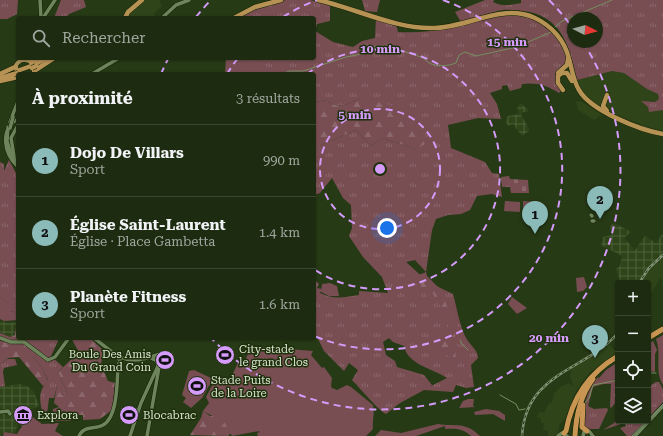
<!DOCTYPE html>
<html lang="fr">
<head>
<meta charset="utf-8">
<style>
  body { margin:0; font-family:"Roboto Serif",serif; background:#2a381e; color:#f1f3f6 }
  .controls { position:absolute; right:12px; bottom:12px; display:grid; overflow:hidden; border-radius:4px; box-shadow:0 1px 3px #0004 }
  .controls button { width:36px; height:36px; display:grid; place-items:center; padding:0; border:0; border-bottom:1px solid #3b4830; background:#1d2c10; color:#f1f3f6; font:20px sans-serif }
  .compass { position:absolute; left:567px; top:12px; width:36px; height:36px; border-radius:50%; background:#1d2c10; box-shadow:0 1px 3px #0004; rotate:96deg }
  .you { position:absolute; left:387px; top:228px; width:14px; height:14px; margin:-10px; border:3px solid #fff; border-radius:50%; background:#1a73e8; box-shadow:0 0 0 6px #1a73e833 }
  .badge { display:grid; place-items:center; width:26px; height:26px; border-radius:50%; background:#8bbbb9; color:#111; font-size:13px; font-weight:700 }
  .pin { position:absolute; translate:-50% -33px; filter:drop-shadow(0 1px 2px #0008) }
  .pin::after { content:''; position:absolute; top:21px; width:14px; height:12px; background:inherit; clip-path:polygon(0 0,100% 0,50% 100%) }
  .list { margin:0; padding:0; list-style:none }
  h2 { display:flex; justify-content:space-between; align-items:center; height:52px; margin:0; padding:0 16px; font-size:17px }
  h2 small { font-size:13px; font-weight:400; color:#a0a79f }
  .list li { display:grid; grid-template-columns:26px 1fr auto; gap:12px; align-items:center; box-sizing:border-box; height:72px; padding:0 16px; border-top:1px solid #3b4830 }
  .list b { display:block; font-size:15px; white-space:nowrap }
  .list p { margin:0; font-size:13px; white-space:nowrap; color:#a0a79f }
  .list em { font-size:13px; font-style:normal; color:#a0a79f }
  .icon { flex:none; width:22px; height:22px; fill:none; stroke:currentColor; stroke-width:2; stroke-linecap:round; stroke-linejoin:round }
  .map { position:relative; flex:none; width:663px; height:436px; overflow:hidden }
  .search { position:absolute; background:#1d2c10; box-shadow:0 1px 3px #0004; left:16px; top:16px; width:300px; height:44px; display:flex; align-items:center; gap:10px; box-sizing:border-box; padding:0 14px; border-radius:4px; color:#a0a79f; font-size:15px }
  .panel { position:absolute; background:#1d2c10; box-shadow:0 1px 3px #0004; left:16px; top:72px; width:300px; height:268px; border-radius:4px }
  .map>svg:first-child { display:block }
  .built { fill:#2f4519 }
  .industrial { fill:url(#industrial-grid) }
  .grass { fill:url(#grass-tufts); fill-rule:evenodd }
  .forest { fill:url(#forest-firs) }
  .cemetery { fill:url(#cemetery-stones) }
  .green { fill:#784e53 }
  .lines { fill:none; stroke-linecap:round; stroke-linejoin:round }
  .stream { stroke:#768e60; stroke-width:1 }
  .secondary-casing { stroke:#102100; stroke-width:4.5 }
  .primary-casing { stroke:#102100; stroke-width:5 }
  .trunk-casing { stroke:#102100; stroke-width:5.5 }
  .motorway-casing { stroke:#102100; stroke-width:6 }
  .secondary { stroke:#6e845c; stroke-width:3.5 }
  .primary { stroke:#a58e57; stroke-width:4 }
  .trunk { stroke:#b79255; stroke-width:4.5 }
  .motorway { stroke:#c99553; stroke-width:5 }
  .tram { stroke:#829276; stroke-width:1 }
  .rail-casing { stroke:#829276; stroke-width:2.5 }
  .rail { stroke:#1e300b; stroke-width:1; stroke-dasharray:3; stroke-linecap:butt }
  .secondary-bridge-casing { stroke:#102100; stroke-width:4.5; stroke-linecap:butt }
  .trunk-bridge-casing { stroke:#102100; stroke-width:5.5; stroke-linecap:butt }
  .secondary-bridge { stroke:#6e845c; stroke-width:3.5 }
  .trunk-bridge { stroke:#b79255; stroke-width:4.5 }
  .ring { fill:none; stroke:#d59bfa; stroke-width:2; stroke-dasharray:7 5 }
  .labels { text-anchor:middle; stroke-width:3; stroke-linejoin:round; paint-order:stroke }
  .poi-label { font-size:11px; fill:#d9e5d0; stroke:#1e300b; text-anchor:start }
  .centre { fill:#d59bfa; stroke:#1e300b; stroke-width:2 }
  .ring-label { font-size:12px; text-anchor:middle; font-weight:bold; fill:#d59bfa; stroke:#1e300b; stroke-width:3; stroke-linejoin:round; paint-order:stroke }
</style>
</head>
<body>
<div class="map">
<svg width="663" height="436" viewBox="0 0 663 436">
  <defs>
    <pattern id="industrial-grid" width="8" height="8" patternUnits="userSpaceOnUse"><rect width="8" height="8" fill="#2f4519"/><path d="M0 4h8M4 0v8" fill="none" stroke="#4d6039"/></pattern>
    <pattern id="grass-tufts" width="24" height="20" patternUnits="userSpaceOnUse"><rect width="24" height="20" fill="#784e53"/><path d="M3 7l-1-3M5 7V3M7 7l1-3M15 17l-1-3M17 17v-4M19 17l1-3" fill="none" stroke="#8b676b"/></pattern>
    <pattern id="forest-firs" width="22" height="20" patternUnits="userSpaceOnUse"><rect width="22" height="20" fill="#784e53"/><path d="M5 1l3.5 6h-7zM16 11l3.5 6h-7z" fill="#8b676b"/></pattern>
    <pattern id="cemetery-stones" width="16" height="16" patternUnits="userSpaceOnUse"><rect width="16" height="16" fill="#784e53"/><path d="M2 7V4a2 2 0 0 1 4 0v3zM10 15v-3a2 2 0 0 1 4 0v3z" fill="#8b676b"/></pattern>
  </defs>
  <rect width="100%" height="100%" fill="#273a16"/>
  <g class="built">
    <path d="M143 0H159L162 6 153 14 157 18H127V16Z"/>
    <path d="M612 71 624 73 647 89 658 94 659 99 655 102 641 101 648 107 649 112 663 110V131L645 126 603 109 585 96 577 82V80Z"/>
    <path d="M576 101 582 102 602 115 594 120 578 110Z"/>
    <path d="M663 254V291L661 277 651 293H648V283H638L649 266Z"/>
    <path d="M618 331V335L609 344 617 353 591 371 582 382 576 391 565 418 559 425 558 436H548V430H543L544 423H541V418L537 417 540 412 543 413 545 411 549 403H552L554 394 559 388 568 383 574 387 570 377 572 367 550 381 532 402 529 410 525 409 530 401 550 378 606 344Z"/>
  </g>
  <g class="industrial">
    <path d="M521 103 528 110V112H523L521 115 530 130 522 136 513 124 509 126 505 122 508 116 519 114 517 108Z"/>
    <path d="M614 223 631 232 624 238 635 250 645 236 656 243 663 233V254L649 266 639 281 621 283 616 269 620 266 622 256 601 245 603 237 612 235 610 226Z"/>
    <path d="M0 321 11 323 17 321 15 335 10 337 0 332Z"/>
    <path d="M19 384 27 386 34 392 39 406 17 415 19 421 15 433 4 432 0 436V387Z"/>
  </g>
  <g class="grass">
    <path d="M0 0H18L17 14 7 19H0Z"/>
    <path d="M61 0H84L86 7 69 14 65 18H54Z"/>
    <path d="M286 0H310L330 5V21L317 24 315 31 333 42 353 47 362 41 375 38 376 18 396 24 398 32C415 33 431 32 447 28 486 20 523 0 555 36 562 45 567 51 567 63L555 77 558 87 562 90 559 93C547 85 536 82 522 84L521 88 510 91 507 85 502 86V89L490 93 497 104 501 119 478 118 448 125 451 148 485 162 492 173 499 174 502 197 492 194 477 196 470 210 461 214 448 215 436 219 432 230 426 272 415 260 406 262 428 282 453 294C457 308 459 323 465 336 468 344 478 349 478 358L471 365 474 387 466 388 456 385 453 392 424 390 400 403 386 414C378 410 360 388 352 380L358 370 349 363 344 371 324 351 314 331V279L319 284 317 288 322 289 320 293C333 300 346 297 359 295V291L388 293 382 277 363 257 349 236 352 228 351 205 343 198 332 178 320 193 314 195V148L356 130 371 146 382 138 416 149 361 98C347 104 339 111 327 100L314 102V74H225L226 58H314V18H239L263 6ZM389 338 393 342 404 346C408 365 432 368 447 378L429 387 432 385 424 375 397 367 395 361 386 355 383 342Z"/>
    <path d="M362 0H380L377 12 365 11Z"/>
    <path d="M485 0H494L493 2C503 7 510 5 521 3V0H663V110L649 112 648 107 641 101 655 102 659 99 658 94 647 89 624 73 612 71 577 80C570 50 564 20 530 12 521 11 511 9 502 10 488 13 475 18 461 22L455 12ZM573 18H597V42H573Z"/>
    <path d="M9 160 18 177V313L11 311V305L0 297V162L4 164V171Z"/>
    <path d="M29 338H57L58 341 51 356 63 367 58 372 67 392 66 395 60 394 57 386 54 398H49L47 414 51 418 42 419 39 415 42 411C39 398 39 390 48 380L42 368 33 356Z"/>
    <path d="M7 359H15L17 365 4 368 3 372 5 386 0 387V364Z"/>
    <path d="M598 377 600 380 611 381 618 378V408L615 406 616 402 611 408 610 407 611 384H603L593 387 588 406 594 409 607 408 608 410 599 429H584C584 406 584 395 598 377Z"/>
    <path d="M656 382H659L663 389V402L648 418V387Z"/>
    <path d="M618 417V421H645L631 436H627L620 428 626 426 624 423 603 430 614 423Z"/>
  </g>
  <g class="forest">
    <path d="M361 98 390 105 408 114 425 134V144L416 149 382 138 371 146 356 130 314 148V102L327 100C339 111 347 104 361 98Z"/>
    <path d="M426 272 427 276 446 295C443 303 449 308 452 315 457 329 454 344 456 359 448 358 443 351 435 350 431 349 429 350 426 349L440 334H443L447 331C449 317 437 301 430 289L426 288 429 298 428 299 418 280 414 281 418 291 415 294 411 278Z"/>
    <path d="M16 327 18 329V338H29L36 352 33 356 42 368 48 381 43 386 19 357 8 358 0 364V333L10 337 15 335Z"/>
    <path d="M71 338H90L103 350 101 365 108 381 115 383 112 410 100 419 83 420V415H70L66 417V412L63 411 59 417 71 418V421H52L53 409 59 407 54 403 57 385 60 389V394L66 395 67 392 58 372 79 352Z"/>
    <path d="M239 361 242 365 259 431 230 434 228 436 190 435 201 418 203 411 210 416H214Z"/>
  </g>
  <path class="cemetery" d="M509 176 510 179 528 180 529 193H511L510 187H502L501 177Z"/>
  <g class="green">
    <path d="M255 58H259L261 65 233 72 228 67Z"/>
    <path d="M505 201 520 202V212L504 211Z"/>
    <path d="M523 201 541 202 540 213 523 212Z"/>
    <path d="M584 277 587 287 583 291 577 292 576 278Z"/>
    <path d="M330 283 337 286 339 296H329L321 292 322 284Z"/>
    <path d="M0 297 12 305 11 311 18 313V320L4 321 0 319Z"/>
    <path d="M512 297 527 308 517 314 508 304Z"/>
    <path d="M663 335V385C654 370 662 355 656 339Z"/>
    <path d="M653 341 657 350 655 354V372L648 371V344Z"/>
    <path d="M262 347 313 351 311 355 322 368 324 367 332 378 331 386 332 388 337 390 347 385 351 387 373 405C375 414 372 420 373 429L366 436H258L257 433 260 432 258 431 232 436 225 423 203 411 209 403 206 397 215 380 219 378 228 384 239 361 243 365 248 354Z"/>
    <path d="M618 362V378L605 383 600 381 599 378 606 370Z"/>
    <path d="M194 370 213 379 202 398 191 408 183 402 186 398 182 395 189 371Z"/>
    <path d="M468 399H474L473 406 475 407 459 408 463 401Z"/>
    <path d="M486 409 499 411 505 415V421L493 414 475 415 474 412Z"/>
    <path d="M30 415 42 424 59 423 55 431 63 436H3L4 432 17 434 22 426 19 419Z"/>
    <path d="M438 424C455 427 465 421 480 436H471C464 429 455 428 445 429V426L416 436H375L381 430 401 433Z"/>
  </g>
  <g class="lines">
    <g class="stream">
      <path d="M555 27 562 21 612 0"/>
      <path d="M283 74 289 71H303L346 57 367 53 375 46C392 45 406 53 421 57 424 58 426 61 429 63 437 67 448 66 456 63L459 55 465 52 476 56 517 47 551 32"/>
      <path d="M460 340 462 344 468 350"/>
      <path d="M648 373H656"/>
      <path d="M500 395 516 404 519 410 525 409"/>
      <path d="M584 404 589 398 593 385 618 380"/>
    </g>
    <g class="secondary-casing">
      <g id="secondary">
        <path d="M40 0 41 18"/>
        <path d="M43 18 55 0"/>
        <path d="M162 18 176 5 189 0"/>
        <path d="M92 74 119 58"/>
        <path d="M18 111V115"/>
        <path d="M18 119C0 129 3 153 18 167"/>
        <path d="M10 122 18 101"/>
        <path d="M8 127 7 141 12 158"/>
        <path d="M12 155 18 164"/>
        <path d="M14 156 11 138 18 125"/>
        <path d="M591 215 592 216"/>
        <path d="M592 221H594"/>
        <path d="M0 338 11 342H24L48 360 55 357 69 338"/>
        <path d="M94 338C120 358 125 367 160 354L161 356 147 436"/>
        <path d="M0 412 8 411 10 414"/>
        <path d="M79 436C84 425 94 430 103 425 118 417 117 381 118 366L120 360 118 358"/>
        <path d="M130 436 141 403 158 366 157 361 151 358"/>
        <path d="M558 436 562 433 567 436"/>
        <path d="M583 436 584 432 589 431 593 436"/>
        <path d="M635 436 663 406"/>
      </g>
    </g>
    <g class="primary-casing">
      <path id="primary" d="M17 75 16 65C20 59 27 58 33 64L35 69 34 74"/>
    </g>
    <g class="trunk-casing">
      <g id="trunk">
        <path d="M318 0C355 8 397 30 435 28 469 27 502 3 535 18 552 26 565 41 569 59 572 69 573 80 579 90 591 111 640 130 663 134"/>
        <path d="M125 18 128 12 142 0"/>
        <path d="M234 18 255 7 281 0"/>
        <path d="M31 62 40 58"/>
        <path d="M35 64 47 58"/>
        <path d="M17 71 31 66"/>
        <path d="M34 71 54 58"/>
        <path d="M558 73 567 65 568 59"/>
        <path d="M0 74 15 67"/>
        <path d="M0 78 14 74"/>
        <path d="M0 81 18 77"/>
        <path d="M563 90 558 83V76L562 73H567L572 81"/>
        <path d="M607 111 603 106 607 95"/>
      </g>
    </g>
    <g class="motorway-casing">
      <g id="motorway">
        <path d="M648 338 663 329"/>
        <path d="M583 405 582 427 587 431"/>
        <path d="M564 433 566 431C572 398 589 373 618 356"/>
        <path d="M575 436C576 415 580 396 593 379"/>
      </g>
    </g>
    <use href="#secondary" class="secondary"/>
    <use href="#primary" class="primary"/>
    <use href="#trunk" class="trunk"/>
    <use href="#motorway" class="motorway"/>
    <g class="tram">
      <path d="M648 420 663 404"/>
      <path d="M632 436 646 421"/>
    </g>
    <g class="rail-casing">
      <g id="rail">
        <path d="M639 283 649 268 663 255"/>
        <path d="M522 436C526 372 584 372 618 333"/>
      </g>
    </g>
    <use href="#rail" class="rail"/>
    <g class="secondary-bridge-casing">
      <path id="secondary-bridge" d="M10 128 13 117"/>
    </g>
    <g class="trunk-bridge-casing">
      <g id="trunk-bridge">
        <path d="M32 68 36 66"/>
        <path d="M14 74 18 73"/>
      </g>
    </g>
    <use href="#secondary-bridge" class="secondary-bridge"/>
    <use href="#trunk-bridge" class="trunk-bridge"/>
  </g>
  <g class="ring">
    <circle cx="380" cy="169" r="60"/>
    <path d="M307 74A120 120 0 1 1 315 270"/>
    <path d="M227 74A180 180 0 0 1 238 58M283 17A180 180 0 0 1 317 0M443 0A180 180 0 1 1 314 336"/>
    <path d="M161 74A239 239 0 0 1 168 59M196 17A239 239 0 0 1 211 0M549 0A239 239 0 0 1 572 27M583 42A239 239 0 0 1 212 339"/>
  </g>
  <defs>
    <g id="stadium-disc" transform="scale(1)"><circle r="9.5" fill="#d59bfa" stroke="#1e300b"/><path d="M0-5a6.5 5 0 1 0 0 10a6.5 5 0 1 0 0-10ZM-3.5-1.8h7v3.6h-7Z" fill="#111"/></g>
    <g id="museum-disc" transform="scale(1)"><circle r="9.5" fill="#d59bfa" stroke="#1e300b"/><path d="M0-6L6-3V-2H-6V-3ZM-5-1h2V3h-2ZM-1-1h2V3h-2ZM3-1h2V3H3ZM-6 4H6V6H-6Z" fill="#111"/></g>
  </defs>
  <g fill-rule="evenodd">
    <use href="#stadium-disc" x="225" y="355"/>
    <use href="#stadium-disc" x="165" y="360"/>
    <use href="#stadium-disc" x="197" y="386"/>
    <use href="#museum-disc" x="23" y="415"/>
    <use href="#stadium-disc" x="129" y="415"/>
  </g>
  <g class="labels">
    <g class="poi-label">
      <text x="239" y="353">City-stade<tspan x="239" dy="13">le grand Clos</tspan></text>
      <text x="151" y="358" text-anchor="end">Boule Des Amis<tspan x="151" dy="13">Du Grand Coin</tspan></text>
      <text x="211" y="384">Stade Puits<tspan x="211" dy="13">de la Loire</tspan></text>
      <text x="37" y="419">Explora</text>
      <text x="143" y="419">Blocabrac</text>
    </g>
  </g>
  <circle cx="380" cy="169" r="6" class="centre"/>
  <g class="ring-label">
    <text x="507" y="46">15 min</text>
    <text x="380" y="53">10 min</text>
    <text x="355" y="119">5 min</text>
    <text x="549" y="342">20 min</text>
  </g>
</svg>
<div class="controls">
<button>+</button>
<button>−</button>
<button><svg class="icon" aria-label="locate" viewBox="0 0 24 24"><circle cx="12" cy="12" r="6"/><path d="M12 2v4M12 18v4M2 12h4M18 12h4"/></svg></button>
<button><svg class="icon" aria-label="layers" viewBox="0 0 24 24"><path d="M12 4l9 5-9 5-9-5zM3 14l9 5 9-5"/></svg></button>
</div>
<svg class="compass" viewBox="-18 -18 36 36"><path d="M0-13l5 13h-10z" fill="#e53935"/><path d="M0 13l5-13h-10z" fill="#a0a79f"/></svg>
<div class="you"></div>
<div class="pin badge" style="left:535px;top:234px">1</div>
<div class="pin badge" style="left:600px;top:219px">2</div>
<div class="pin badge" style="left:595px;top:358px">3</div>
<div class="search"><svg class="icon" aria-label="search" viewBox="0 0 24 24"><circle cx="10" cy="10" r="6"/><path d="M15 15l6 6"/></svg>Rechercher</div>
<section class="panel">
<h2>À proximité<small>3 résultats</small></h2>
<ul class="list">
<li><span class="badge">1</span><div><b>Dojo De Villars</b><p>Sport</p></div><em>990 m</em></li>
<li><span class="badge">2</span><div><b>Église Saint-Laurent</b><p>Église · Place Gambetta</p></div><em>1.4 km</em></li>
<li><span class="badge">3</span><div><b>Planète Fitness</b><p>Sport</p></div><em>1.6 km</em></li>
</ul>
</section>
</div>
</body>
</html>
